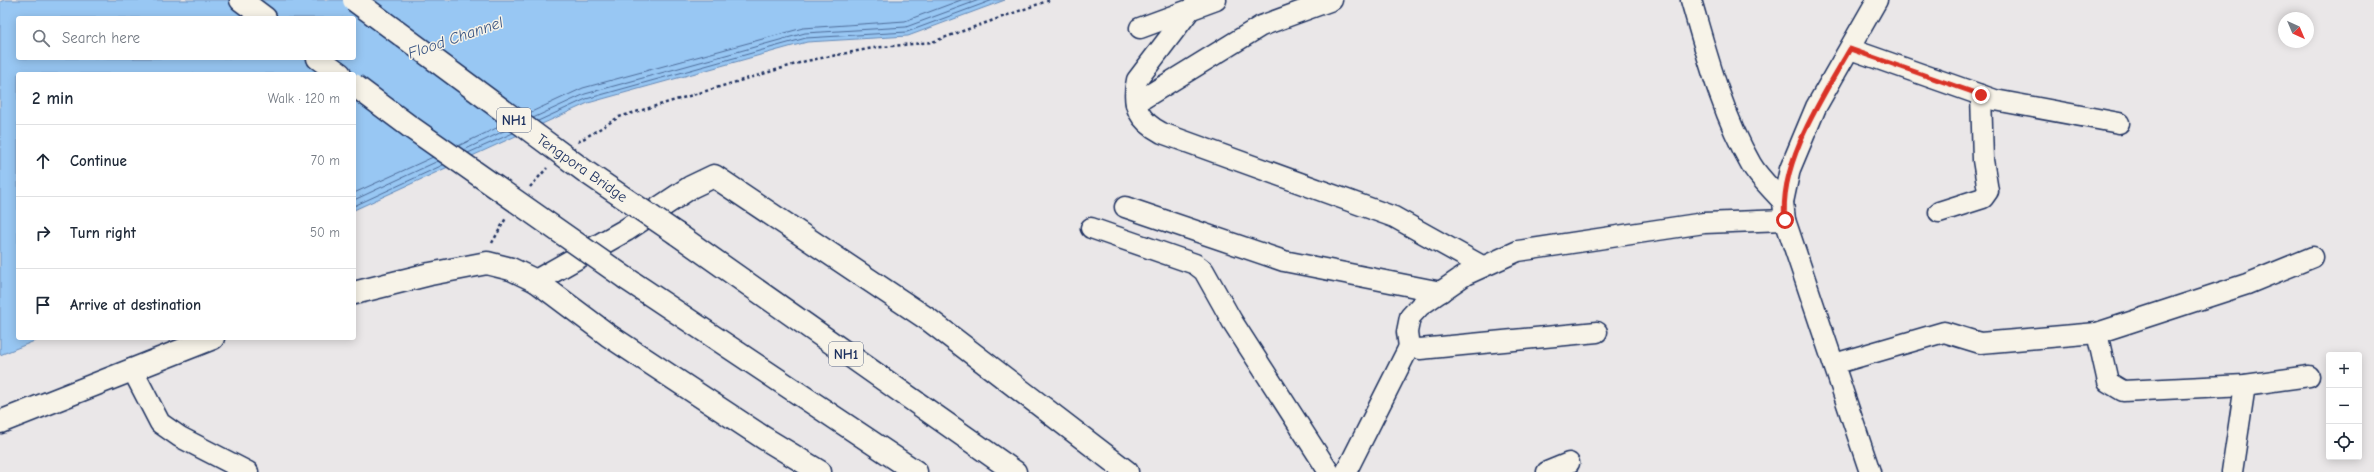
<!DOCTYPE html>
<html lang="en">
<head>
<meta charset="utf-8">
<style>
  body { margin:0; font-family:"Comic Neue",sans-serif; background:#f6f6f7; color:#1f2937 }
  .controls { position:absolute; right:12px; bottom:12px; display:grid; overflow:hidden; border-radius:4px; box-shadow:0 2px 10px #0003 }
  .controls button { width:36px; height:36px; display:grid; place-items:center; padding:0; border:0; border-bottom:1px solid #e0e1e3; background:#fff; color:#1f2937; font:20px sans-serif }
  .compass { position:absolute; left:2278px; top:12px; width:36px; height:36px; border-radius:50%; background:#fff; box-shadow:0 2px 10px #0003; rotate:136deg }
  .stop { position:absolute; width:12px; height:12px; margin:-9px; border:3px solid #d93025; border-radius:50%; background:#fff }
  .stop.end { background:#d93025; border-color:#fff; box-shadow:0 1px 4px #0008 }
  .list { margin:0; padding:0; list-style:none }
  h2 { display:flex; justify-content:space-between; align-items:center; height:52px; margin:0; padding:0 16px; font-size:17px }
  h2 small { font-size:13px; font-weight:400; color:#747a83 }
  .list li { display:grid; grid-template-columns:26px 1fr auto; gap:12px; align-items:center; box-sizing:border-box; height:72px; padding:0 16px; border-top:1px solid #e0e1e3 }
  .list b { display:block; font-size:15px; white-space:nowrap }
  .list em { font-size:13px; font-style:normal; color:#747a83 }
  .icon { flex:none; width:22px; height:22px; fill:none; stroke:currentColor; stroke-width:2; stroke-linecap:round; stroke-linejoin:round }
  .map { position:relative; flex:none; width:2374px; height:472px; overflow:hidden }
  .search { position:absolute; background:#fff; box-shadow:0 2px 10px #0003; left:16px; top:16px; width:340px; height:44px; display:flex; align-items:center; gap:10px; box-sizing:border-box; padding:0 14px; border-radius:4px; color:#747a83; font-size:15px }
  .panel { position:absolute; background:#fff; box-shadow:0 2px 10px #0003; left:16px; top:72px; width:340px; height:268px; border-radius:4px }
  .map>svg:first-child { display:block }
  .water { fill:#98c7f3; stroke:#668ab7; fill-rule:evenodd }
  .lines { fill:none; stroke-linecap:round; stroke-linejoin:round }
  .shore { stroke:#4d6c9a; stroke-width:1 }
  .minor-casing { stroke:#1b2f5e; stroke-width:23 }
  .secondary-casing { stroke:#1b2f5e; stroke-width:25 }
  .trunk-casing { stroke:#1b2f5e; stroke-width:25 }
  .path { stroke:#1b2f5e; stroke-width:2.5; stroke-dasharray:3 3; stroke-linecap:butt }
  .minor { stroke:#f7f3e8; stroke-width:20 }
  .secondary { stroke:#f7f3e8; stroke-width:22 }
  .trunk { stroke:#f7f3e8; stroke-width:22 }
  .trunk-bridge-casing { stroke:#1b2f5e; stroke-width:25; stroke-linecap:butt }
  .trunk-bridge { stroke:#f7f3e8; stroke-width:22 }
  .route { stroke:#d93025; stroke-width:5 }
  .labels { text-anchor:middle; stroke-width:3; stroke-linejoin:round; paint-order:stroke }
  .shield { fill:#f7f3e8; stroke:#5d6a87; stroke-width:1 }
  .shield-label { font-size:14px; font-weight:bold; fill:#1b2f5e }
  .street-label { font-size:15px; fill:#1b2f5e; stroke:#f7f3e8 }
  .water-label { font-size:16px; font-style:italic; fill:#3a5583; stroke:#f7f3e8 }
</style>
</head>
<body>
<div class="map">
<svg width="2374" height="472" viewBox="0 0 2374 472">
  <rect width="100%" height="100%" fill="#eae7e8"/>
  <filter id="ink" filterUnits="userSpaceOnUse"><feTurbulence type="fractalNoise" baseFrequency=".025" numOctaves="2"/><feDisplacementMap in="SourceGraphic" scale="8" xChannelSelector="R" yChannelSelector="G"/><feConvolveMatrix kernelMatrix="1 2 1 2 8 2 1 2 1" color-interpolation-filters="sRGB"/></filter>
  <g filter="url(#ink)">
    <path class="water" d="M4 0H1005L908 36 807 42 588 103 354 210V74H18V338H42L0 355V2ZM18 18H354V58H18Z"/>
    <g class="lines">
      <g class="shore">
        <path d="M527 114 583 88 803 28 905 21 961 0"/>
        <path d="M533 118 585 94 805 33 906 27 979 0"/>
        <path d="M538 121 586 99 806 38 907 32 993 0"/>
        <path d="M458 146 503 125"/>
        <path d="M464 150 508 129"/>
        <path d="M468 153 513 133"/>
        <path d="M354 193 433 157"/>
        <path d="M354 200 438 161"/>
        <path d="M354 206 443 165"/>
      </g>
      <g class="minor-casing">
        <g id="minor">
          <path d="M1691 0C1707 55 1722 114 1751 164 1759 178 1773 190 1783 202"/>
          <path d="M1190 10 1137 80C1131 106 1139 121 1162 133L1394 217 1482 266"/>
          <path d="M1140 28 1216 0"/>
          <path d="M1850 49 1995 100 2119 123"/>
          <path d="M1136 103 1261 26 1332 0"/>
          <path d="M1125 207 1284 261 1441 292"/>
          <path d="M1939 212 1983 198 1988 191 1983 160 1981 95"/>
          <path d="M1091 228 1195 264 1204 271 1232 321 1329 472"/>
          <path d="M1597 332 1420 349 1409 347 1407 332 1410 317 1420 306 1465 275 1518 251 1704 223 1785 220"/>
          <path d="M2097 333 2108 382 2123 391 2245 385 2309 376"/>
          <path d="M1834 364 1944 332 1980 343 2097 333 2247 284 2313 257"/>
          <path d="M132 369 160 423 180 437 248 472"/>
          <path d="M1346 472 1409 347"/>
          <path d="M1547 472 1569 463"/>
          <path d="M1870 472 1785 220 1783 202 1790 169 1816 107 1877 0"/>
          <path d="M2232 472 2245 385"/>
        </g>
      </g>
      <g class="secondary-casing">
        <g id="secondary">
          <path d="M536 281 626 230 691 187 714 176 929 320 1127 472"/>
          <path d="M354 293 430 274 487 263 511 269 536 281 608 335 764 438 820 472"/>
          <path d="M0 422 213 338"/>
        </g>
      </g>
      <g class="trunk-casing">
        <g id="trunk">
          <path d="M241 0 265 18"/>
          <path d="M318 58 340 74"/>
          <path d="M677 234 1015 472"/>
          <path d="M627 279 916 472"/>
        </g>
      </g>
      <g class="path">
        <path d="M578 142 619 117 806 61 873 48 932 42 1050 0"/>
        <path d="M530 187 547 168"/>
        <path d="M492 243 506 218"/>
      </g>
      <use href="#minor" class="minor"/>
      <use href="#secondary" class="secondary"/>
      <use href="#trunk" class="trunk"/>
      <g class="trunk-bridge-casing">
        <g id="trunk-bridge">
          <path d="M354 0 586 172 677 234"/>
          <path d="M354 85 409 126 627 279"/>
        </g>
      </g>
      <use href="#trunk-bridge" class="trunk-bridge"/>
    </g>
  </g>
  <g class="lines" filter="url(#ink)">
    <path class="route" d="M1785 220C1778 164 1823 96 1850 49L1981 95"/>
  </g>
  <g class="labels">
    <g class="shield">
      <rect x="497" y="108" width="34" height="24" rx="3"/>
      <rect x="829" y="342" width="34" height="24" rx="3"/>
    </g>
    <g class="shield-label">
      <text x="514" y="125">NH1</text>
      <text x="846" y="359">NH1</text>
    </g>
    <g class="street-label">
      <text transform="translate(582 168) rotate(35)" y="5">Tengpora Bridge</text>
    </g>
    <g class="water-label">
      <text transform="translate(455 37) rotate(-19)" y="6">Flood Channel</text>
    </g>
  </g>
</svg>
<div class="controls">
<button>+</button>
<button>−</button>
<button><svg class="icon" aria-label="locate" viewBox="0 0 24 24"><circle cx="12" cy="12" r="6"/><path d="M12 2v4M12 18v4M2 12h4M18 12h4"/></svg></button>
</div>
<svg class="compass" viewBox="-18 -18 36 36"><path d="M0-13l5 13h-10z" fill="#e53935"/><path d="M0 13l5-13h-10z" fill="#747a83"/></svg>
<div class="stop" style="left:1785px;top:220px"></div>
<div class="stop end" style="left:1981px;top:95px"></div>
<div class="search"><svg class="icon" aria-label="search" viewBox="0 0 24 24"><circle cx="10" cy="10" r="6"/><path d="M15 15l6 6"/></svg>Search here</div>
<section class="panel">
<h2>2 min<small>Walk · 120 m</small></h2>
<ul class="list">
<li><svg class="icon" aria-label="ahead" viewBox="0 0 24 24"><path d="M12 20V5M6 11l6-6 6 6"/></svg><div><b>Continue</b></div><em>70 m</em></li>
<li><svg class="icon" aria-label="right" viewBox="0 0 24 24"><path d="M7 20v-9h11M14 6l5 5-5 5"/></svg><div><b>Turn right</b></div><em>50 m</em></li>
<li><svg class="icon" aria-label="arrive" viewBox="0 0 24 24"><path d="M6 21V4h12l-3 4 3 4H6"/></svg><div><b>Arrive at destination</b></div></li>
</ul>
</section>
</div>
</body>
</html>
